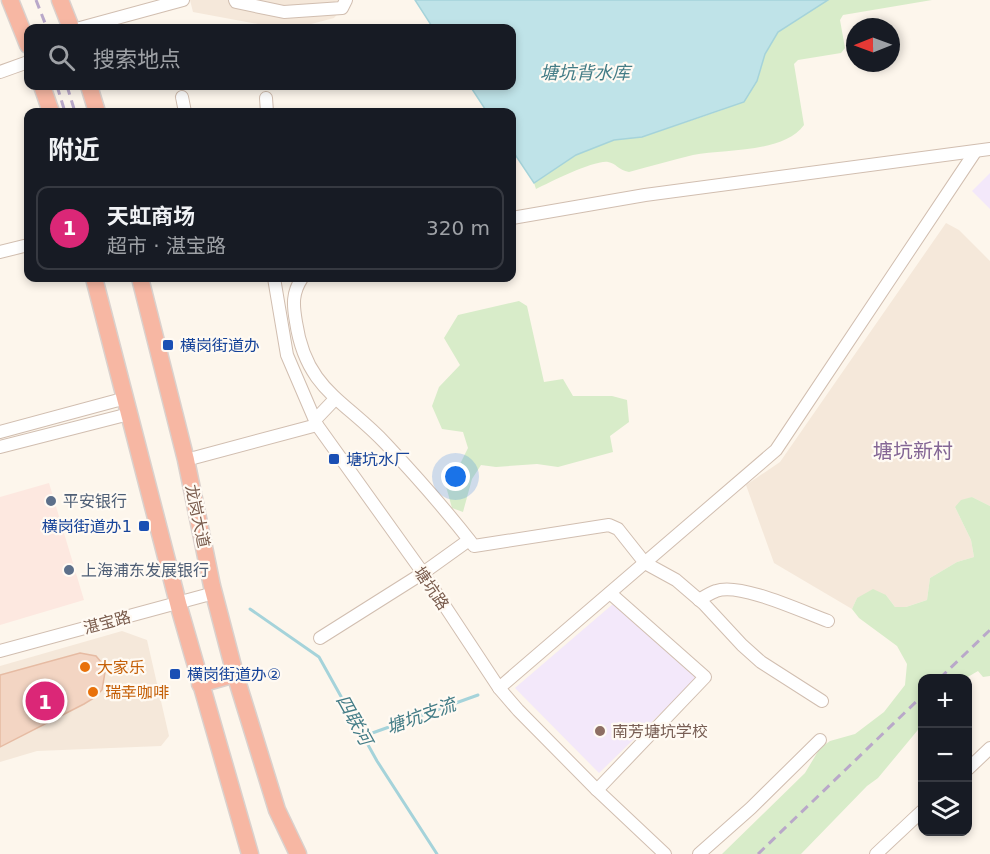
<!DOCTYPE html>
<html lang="zh">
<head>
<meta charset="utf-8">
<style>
  body { margin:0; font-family:"DejaVu Sans","Noto Sans SC",sans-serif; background:#20242c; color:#f1f3f6 }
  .controls { position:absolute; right:18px; bottom:18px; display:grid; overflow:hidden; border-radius:12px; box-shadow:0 3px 9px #0003 }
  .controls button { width:54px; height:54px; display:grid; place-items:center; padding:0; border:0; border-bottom:2px solid #363941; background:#171b24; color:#f1f3f6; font:30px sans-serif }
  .compass { position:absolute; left:846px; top:18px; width:54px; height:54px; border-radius:50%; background:#171b24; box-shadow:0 3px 9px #0003; rotate:269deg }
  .you { position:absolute; left:456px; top:477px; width:21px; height:21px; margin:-15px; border:4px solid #fff; border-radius:50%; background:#1a73e8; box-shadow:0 0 0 9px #1a73e833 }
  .badge { display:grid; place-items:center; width:39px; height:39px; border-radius:50%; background:#db2777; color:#fff; font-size:20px; font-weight:700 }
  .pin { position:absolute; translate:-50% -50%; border:3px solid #fff; box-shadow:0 2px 6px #0006 }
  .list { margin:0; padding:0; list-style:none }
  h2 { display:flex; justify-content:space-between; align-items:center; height:78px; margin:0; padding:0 24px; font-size:26px }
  h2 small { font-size:20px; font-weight:400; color:#9ea1a6 }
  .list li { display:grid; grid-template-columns:39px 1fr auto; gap:18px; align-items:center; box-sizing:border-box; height:84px; margin:0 12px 12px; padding:0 12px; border:2px solid #363941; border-radius:12px }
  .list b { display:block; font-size:22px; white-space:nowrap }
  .list p { margin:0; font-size:20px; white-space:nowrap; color:#9ea1a6 }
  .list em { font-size:20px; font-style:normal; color:#9ea1a6 }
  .icon { flex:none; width:33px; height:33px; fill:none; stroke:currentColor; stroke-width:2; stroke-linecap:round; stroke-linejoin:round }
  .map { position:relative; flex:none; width:990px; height:854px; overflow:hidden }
  .search { position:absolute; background:#171b24; box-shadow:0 3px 9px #0003; left:24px; top:24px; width:492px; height:66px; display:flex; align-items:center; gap:15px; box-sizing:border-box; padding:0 21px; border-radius:12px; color:#9ea1a6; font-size:22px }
  .panel { position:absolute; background:#171b24; box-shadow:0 3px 9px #0003; left:24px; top:108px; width:492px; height:174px; border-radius:12px }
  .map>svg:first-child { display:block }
  .residential { fill:#f5e8da }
  .commercial { fill:#fde8e0 }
  .education { fill:#f3e8fa }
  .green { fill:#d8ecc9 }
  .water { fill:#bfe3e8; stroke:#a5d3da; stroke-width:1.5 }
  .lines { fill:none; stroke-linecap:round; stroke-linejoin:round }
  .stream { stroke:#a5d3da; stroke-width:3 }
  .building { fill:#f3d5c3; stroke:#e6bba3; stroke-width:1.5 }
  .minor-casing { stroke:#d1beb0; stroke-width:14 }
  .highway-casing { stroke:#dad1cd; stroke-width:19 }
  .minor { stroke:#fff; stroke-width:12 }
  .highway { stroke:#f7b7a3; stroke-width:16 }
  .rail { stroke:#b9a8c9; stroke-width:3; stroke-dasharray:9 6; stroke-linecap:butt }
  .transit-dot { fill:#1a4fb4; stroke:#fffaf3; stroke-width:2 }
  .service-dot { fill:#5c6f8a; stroke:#fffaf3; stroke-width:2 }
  .food-dot { fill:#e8710a; stroke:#fffaf3; stroke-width:2 }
  .education-dot { fill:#8d6e63; stroke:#fffaf3; stroke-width:2 }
  .labels { text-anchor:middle; stroke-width:4.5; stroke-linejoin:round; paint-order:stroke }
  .transit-label { font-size:16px; fill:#164399; stroke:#fffaf3; text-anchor:start }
  .service-label { font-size:16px; fill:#4e5e75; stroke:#fffaf3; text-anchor:start }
  .street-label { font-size:16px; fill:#7a5c4d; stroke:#fffaf3 }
  .food-label { font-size:16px; fill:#c56008; stroke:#fffaf3; text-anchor:start }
  .education-label { font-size:16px; fill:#785e54; stroke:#fffaf3; text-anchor:start }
  .water-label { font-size:18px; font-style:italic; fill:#437c86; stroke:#fffaf3 }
  .quarter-label { font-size:20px; fill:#846695; stroke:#fffaf3 }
</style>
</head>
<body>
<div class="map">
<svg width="990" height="854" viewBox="0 0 990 854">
  <rect width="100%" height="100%" fill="#fdf6ec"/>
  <g class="residential">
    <path d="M190 0H349L334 18 296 28H279L193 12Z"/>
    <path d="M946 223 959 230 990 261V506L972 497 955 507 971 540 974 557 957 562 930 578 927 600 906 607H895L886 595 857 598 852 609 774 563 746 485 780 462Z"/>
    <path d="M122 631 147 640 169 736 161 746 37 751 0 762V666Z"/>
  </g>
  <path class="commercial" d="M49 483 84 600 0 625V497Z"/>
  <g class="education">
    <path d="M990 173V209L972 191Z"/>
    <path d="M613 604 697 678 599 773 515 688Z"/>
  </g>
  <g class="green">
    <path d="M827 0H932L843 15 840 20 845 48 841 53 798 60 794 64 804 125C784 153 725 149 693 155 672 160 651 166 629 172 618 170 616 163 608 162 594 160 551 182 536 189L534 183 576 155 614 140 642 137 722 110 757 81 765 54 778 32Z"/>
    <path d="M519 301 527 306 544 382 563 379 573 396H612L627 400 629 422 610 436 613 452 558 467 537 464 496 467 481 465 472 479 463 512 452 508 445 483 459 466 468 448 463 432 442 429 432 406 439 387 460 365 444 338 458 315Z"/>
    <path d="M972 497 990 506V676L983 677 978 671 966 678H922V723L917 731 878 778 867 786 801 854H722L805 773 820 748 830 741 855 734 884 712 905 685 907 664 897 646 859 618 852 609 857 598 873 589 886 595 895 607H906L927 600 930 578 957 562 974 557 971 540 955 507 961 500Z"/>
  </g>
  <path class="water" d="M415 0H828L778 32 765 54 757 81 744 102 642 137 614 140 576 155 534 183 512 150V112H487L470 86H512V28H433Z"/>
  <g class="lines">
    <g class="stream">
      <path d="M250 609 319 657 377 761 437 854"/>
      <path d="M364 736 478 695"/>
    </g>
  </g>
  <path class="building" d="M80 653 96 656 101 662 105 672 102 690 94 698 84 704 0 747V675Z"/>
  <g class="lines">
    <g class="minor-casing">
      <g id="minor">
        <path d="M235 0 236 2 284 12 342 8 346 0"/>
        <path d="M80 28 183 0"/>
        <path d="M0 72 28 62"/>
        <path d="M182 97 185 112"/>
        <path d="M266 98 267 112"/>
        <path d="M512 218 645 195 990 149"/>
        <path d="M0 252 28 245"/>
        <path d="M274 278 287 355 317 425 423 573 499 688 518 710 597 790 665 854"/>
        <path d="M302 278C292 293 293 305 296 322 306 390 345 400 386 444 417 477 446 510 474 546L609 525 618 529 645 563 676 580 704 604 742 645 761 662 822 701"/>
        <path d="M315 420 335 399"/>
        <path d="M0 432 126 398"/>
        <path d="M0 447 129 414"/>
        <path d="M186 460 317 425"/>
        <path d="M699 600C704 597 710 593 716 591 740 582 803 612 828 621"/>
        <path d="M320 638 423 573 469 540"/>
        <path d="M0 651 214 593"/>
        <path d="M499 688 776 450 975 152"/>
        <path d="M968 769 990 748"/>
        <path d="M597 790 705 677 610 593"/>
        <path d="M699 854 751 808 820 740"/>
        <path d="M876 854 922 811"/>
      </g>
    </g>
    <g class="highway-casing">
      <g id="highway">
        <path d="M10 0 28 45"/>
        <path d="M60 0 71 28"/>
        <path d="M42 86 51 112"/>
        <path d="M89 86 97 112"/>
        <path d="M94 278 179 607 250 854"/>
        <path d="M140 278 186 460 212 586 235 674 277 810 298 854"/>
        <path d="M200 684 235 674"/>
      </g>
    </g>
    <use href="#minor" class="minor"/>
    <use href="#highway" class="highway"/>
    <g class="rail">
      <path d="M36 0 47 28"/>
      <path d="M57 86 65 112"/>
      <path d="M67 86 75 112"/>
      <path d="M940 678 990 630"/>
      <path d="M758 854 922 696"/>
    </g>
  </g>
  <g class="transit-dot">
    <rect x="162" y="339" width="12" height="12" rx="3"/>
    <rect x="328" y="453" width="12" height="12" rx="3"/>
    <rect x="138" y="520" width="12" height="12" rx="3"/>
    <rect x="169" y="668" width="12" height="12" rx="3"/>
  </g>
  <g class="service-dot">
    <circle cx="51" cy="501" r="6"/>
    <circle cx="69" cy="570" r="6"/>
  </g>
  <g class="food-dot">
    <circle cx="85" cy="667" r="6"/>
    <circle cx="93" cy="692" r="6"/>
  </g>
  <circle class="education-dot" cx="600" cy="731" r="6"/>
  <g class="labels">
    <g class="transit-label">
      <text x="180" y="351">横岗街道办</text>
      <text x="346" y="465">塘坑水厂</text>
      <text x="132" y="532" text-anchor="end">横岗街道办1</text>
      <text x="187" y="680">横岗街道办②</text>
    </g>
    <g class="service-label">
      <text x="63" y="507">平安银行</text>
      <text x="81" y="576">上海浦东发展银行</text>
    </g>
    <g class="street-label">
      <text transform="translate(198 516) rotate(78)" y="6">龙岗大道</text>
      <text transform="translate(432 588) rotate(56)" y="6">塘坑路</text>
      <text transform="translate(107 622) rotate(-15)" y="6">湛宝路</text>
    </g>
    <g class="food-label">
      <text x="97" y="673">大家乐</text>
      <text x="105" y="698">瑞幸咖啡</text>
    </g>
    <g class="education-label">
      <text x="612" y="737">南芳塘坑学校</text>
    </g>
    <g class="water-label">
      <text x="585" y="79">塘坑背水库</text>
      <text transform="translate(421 716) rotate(-20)" y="6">塘坑支流</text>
      <text transform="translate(354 720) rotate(61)" y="6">四联河</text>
    </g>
    <g class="quarter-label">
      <text x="913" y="458">塘坑新村</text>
    </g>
  </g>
</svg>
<div class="controls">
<button>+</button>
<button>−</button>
<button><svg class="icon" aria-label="layers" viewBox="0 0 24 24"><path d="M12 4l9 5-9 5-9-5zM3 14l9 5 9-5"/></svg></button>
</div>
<svg class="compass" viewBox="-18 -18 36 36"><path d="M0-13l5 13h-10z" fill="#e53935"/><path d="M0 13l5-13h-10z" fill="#9ea1a6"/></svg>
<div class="you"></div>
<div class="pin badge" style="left:45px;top:701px">1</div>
<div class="search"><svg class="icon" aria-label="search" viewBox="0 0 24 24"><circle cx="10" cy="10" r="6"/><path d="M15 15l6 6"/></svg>搜索地点</div>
<section class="panel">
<h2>附近<small></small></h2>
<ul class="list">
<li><span class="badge">1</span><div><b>天虹商场</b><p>超市 · 湛宝路</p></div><em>320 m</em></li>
</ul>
</section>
</div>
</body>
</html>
